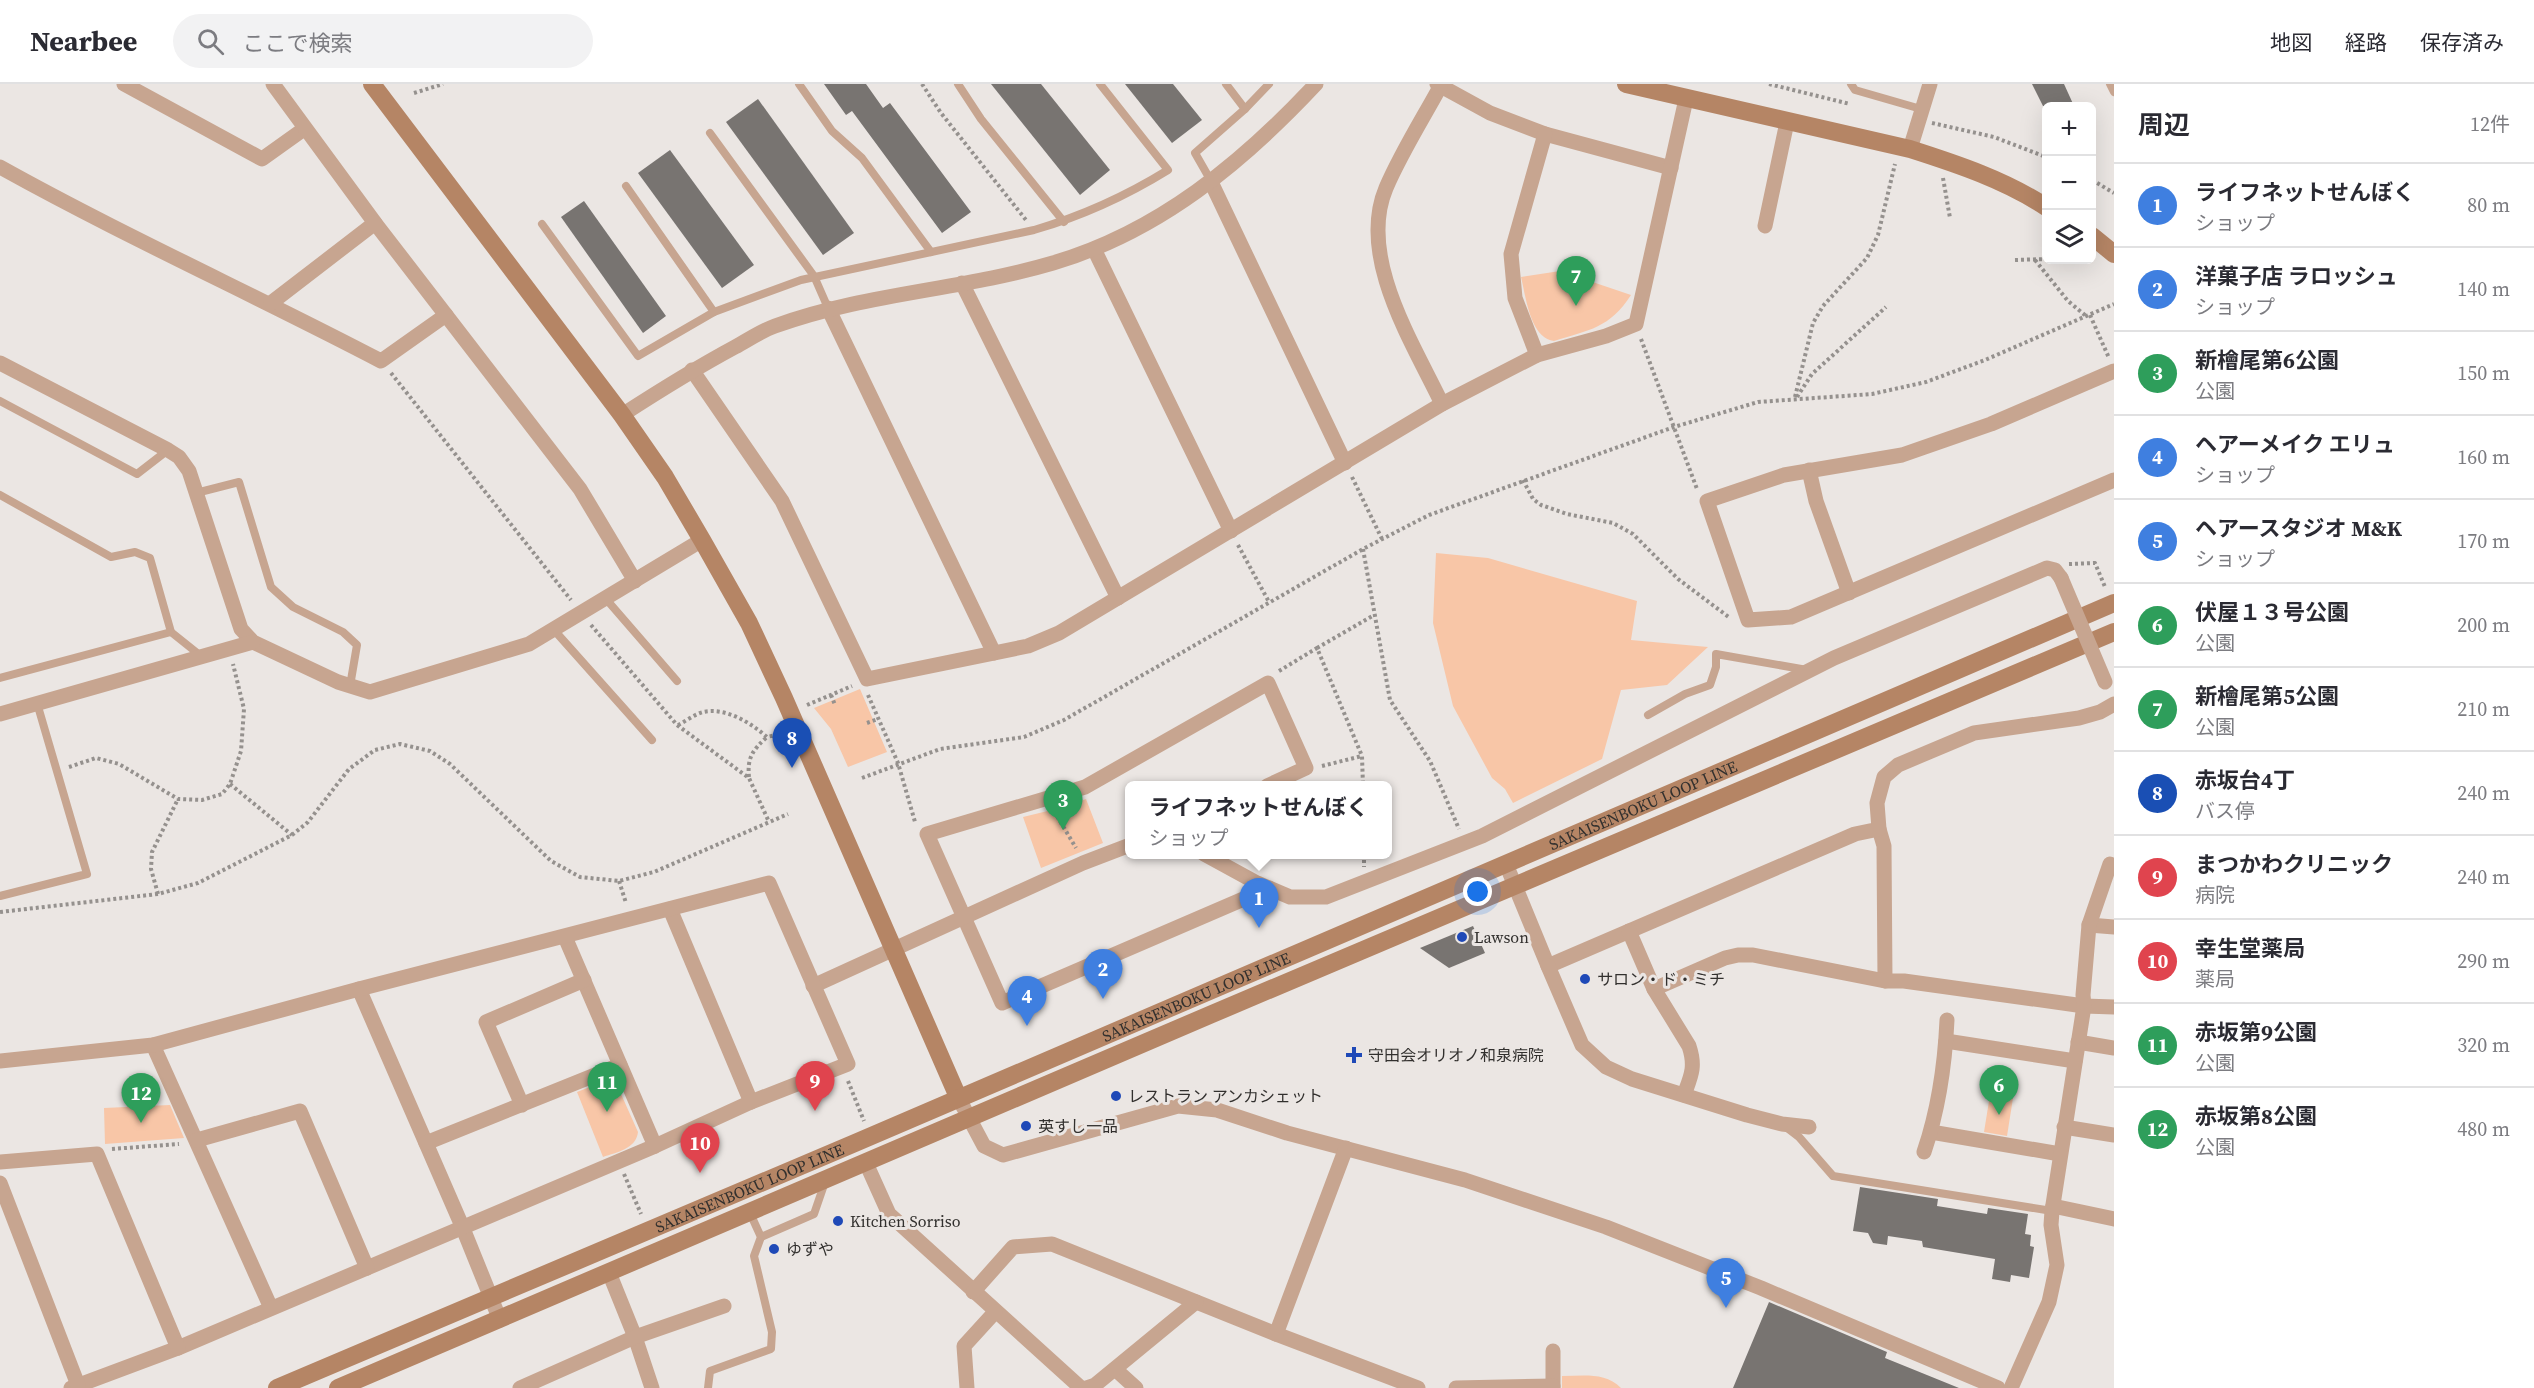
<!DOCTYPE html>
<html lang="ja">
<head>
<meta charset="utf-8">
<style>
  body { margin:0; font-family:"Source Serif 4","Noto Sans JP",serif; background:#f2f2f3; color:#2b2b33 }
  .controls { position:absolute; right:18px; top:18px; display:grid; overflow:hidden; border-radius:9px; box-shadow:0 6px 24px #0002 }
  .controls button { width:54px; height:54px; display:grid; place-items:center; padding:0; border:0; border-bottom:2px solid #e1e1e2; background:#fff; color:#2b2b33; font:30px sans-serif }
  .you { position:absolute; left:1478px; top:808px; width:21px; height:21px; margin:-15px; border:4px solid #fff; border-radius:50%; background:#1a73e8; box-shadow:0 0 0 9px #1a73e833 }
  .badge { display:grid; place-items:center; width:39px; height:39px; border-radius:50%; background:#1f49b7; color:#fff; font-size:20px; font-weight:700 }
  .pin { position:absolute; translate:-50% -50px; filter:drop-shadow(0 2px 3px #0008) }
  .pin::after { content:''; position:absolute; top:32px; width:21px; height:18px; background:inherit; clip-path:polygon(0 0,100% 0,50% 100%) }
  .popup { position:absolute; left:1125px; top:697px; width:267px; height:78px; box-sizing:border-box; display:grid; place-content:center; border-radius:9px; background:#fff; filter:drop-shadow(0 2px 4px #0005); font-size:20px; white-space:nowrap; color:#7c7c81 }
  .popup b { font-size:22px; color:#2b2b33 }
  .popup::after { content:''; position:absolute; left:50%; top:100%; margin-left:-12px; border:12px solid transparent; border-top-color:#fff }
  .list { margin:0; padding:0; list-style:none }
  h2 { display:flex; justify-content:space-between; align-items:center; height:78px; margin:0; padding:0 24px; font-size:26px }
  h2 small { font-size:20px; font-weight:400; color:#7c7c81 }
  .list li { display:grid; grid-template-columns:39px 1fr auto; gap:18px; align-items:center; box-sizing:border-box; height:84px; padding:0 24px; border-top:2px solid #e1e1e2 }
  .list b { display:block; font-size:22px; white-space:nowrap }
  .list p { margin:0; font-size:20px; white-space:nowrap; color:#7c7c81 }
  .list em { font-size:20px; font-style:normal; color:#7c7c81 }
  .icon { flex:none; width:33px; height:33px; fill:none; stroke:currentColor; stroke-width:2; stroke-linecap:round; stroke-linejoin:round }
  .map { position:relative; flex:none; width:2114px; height:1304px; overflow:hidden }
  header { display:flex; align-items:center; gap:36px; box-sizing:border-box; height:84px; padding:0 30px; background:#fff; border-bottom:2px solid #e1e1e2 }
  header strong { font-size:28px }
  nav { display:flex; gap:33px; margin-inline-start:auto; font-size:21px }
  .search { width:420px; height:54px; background:#f2f2f3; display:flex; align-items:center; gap:15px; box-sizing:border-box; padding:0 21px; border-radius:33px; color:#7c7c81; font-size:22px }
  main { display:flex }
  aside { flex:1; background:#fff }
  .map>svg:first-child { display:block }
  .green { fill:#f8c6a7 }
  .building { fill:#787471 }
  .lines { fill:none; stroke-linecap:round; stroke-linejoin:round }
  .path { stroke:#95918e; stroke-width:4; stroke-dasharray:3 3; stroke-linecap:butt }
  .lane { stroke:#c7a590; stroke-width:8 }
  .street { stroke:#c7a590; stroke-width:15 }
  .secondary { stroke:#b58565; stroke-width:18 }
  .street-bridge { stroke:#c7a590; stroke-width:15 }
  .poi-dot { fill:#1f49b7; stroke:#ebe6e3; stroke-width:2 }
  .labels { text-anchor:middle; stroke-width:6; stroke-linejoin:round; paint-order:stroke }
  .street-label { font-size:16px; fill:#32302e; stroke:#ebe6e3 }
  .poi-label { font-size:16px; fill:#32302e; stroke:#ebe6e3; text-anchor:start }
</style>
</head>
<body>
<header>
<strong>Nearbee</strong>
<div class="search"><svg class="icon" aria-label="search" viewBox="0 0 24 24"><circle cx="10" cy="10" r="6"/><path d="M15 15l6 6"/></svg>ここで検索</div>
<nav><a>地図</a><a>経路</a><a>保存済み</a></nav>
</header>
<main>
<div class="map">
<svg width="2114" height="1304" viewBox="0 0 2114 1304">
  <rect width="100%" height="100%" fill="#ebe6e3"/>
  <g class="green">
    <path d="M1560 187 1631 211C1610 244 1589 246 1554 257 1530 254 1526 213 1521 193Z"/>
    <path d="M1436 469 1488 474 1637 517 1631 556 1708 563 1667 601 1621 606 1602 675 1513 719 1505 705 1492 694 1453 622 1433 539Z"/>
    <path d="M860 605 887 668 848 683 831 645 814 624Z"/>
    <path d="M1086 715 1103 759 1041 784 1023 733 1064 723Z"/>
    <path d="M605 997 617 1001 638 1048C636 1065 617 1068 603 1073L577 1008Z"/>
    <path d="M1990 1011 2013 1014 2007 1052 1984 1048Z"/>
    <path d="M170 1021 184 1054 105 1060 104 1024Z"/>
    <path d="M1562 1292C1584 1292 1605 1288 1621 1304H1562Z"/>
  </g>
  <g class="building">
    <path d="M824 0H866L883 24 890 19 971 128 942 149 852 27 846 31Z"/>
    <path d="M991 0H1041L1110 86 1080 111Z"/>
    <path d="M1125 0H1173L1202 36 1172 59Z"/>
    <path d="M2032 0H2064L2074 22H2043Z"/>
    <path d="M758 15 854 149 823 171 726 38Z"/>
    <path d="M670 66 754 181 722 204 638 89Z"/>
    <path d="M584 117 666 232 643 249 561 133Z"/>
    <path d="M1473 842 1485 869 1449 884 1420 864Z"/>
    <path d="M1860 1103 1938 1115 1937 1122 1987 1130 1988 1124 2028 1130 2025 1150 2031 1151 2030 1162 2034 1163 2029 1194 2011 1191 2010 1198 1992 1195 1995 1175 1923 1163 1922 1157 1888 1152 1887 1161 1873 1159 1868 1149 1853 1147Z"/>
    <path d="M1769 1218 1887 1268 1885 1274 1959 1304H1733Z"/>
  </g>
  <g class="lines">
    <g class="path">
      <path d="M922 0 941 29 1026 136"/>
      <path d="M1769 0 1850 20"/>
      <path d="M414 9 443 0"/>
      <path d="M1932 39 1994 53 2046 73"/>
      <path d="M1943 94 1950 134"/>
      <path d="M2092 96 2114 109"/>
      <path d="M2015 176 2046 175"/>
      <path d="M2035 176 2068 217 2086 232"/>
      <path d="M2090 231 2109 274"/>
      <path d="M1641 255 1697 405"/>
      <path d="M391 289 571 516"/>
      <path d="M1795 313 1813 239 1823 222 1867 174 1878 151 1895 80"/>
      <path d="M1797 313 1812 290 1886 223"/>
      <path d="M1352 393 1382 455"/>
      <path d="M1523 396 1533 415 1541 421 1567 430 1613 439 1633 450 1678 495 1730 534"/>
      <path d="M1238 461 1269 518"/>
      <path d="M1363 465 1390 616 1430 677 1459 745"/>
      <path d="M2069 480 2095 479 2105 503"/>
      <path d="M591 541 677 641 749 694 769 738"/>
      <path d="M1317 564 1374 531"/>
      <path d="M1279 587 1317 564 1362 672 1363 702"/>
      <path d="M831 611 835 621"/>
      <path d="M868 611 898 679 915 738"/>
      <path d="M807 621 852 602"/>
      <path d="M867 639 878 635"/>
      <path d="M678 641C686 637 695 630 703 628 726 623 751 639 767 653L776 651"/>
      <path d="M1322 682 1362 672"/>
      <path d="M69 683 96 674 119 680 178 715 202 716 222 710 230 700 241 667 244 625 233 580"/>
      <path d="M749 693C747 673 753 666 767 653"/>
      <path d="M862 694 940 665 1024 653 1064 636 1363 465 1429 431 1674 343 1758 318 1872 310 1926 298 1985 276 2114 220"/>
      <path d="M230 700 292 751"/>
      <path d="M1054 727 1076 764"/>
      <path d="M1364 770V783"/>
      <path d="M619 797 626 819"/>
      <path d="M158 810 151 785 152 768 178 715"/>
      <path d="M0 828 158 810 198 799 292 751 308 738 349 685 375 666 400 660 430 667 450 680 551 777 580 793 619 797 654 788 788 730"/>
      <path d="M848 997 864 1037"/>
      <path d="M112 1065 179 1060"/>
      <path d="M624 1090 641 1130"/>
    </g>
    <g class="lane">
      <path d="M799 0 832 47 862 74 931 168"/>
      <path d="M958 0 981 35 1064 138"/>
      <path d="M1226 0 1245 25"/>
      <path d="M1851 0 1855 6 1921 25"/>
      <path d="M2110 0 2114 8"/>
      <path d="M710 49 814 192 828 224"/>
      <path d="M1211 97 1195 69 1245 25 1269 0"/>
      <path d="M626 102 714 228"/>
      <path d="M542 140 638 272 714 228 801 196 1034 146C1082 132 1126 112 1168 86L1100 0"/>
      <path d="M0 317 137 390 168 366"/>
      <path d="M196 409 239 398 271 503 293 523 343 548 357 561 350 602"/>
      <path d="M0 411 111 473 135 468 150 474 171 548 201 572"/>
      <path d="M606 515 677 597"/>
      <path d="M554 546 652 656"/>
      <path d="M0 594 171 548"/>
      <path d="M1648 631 1685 610 1710 601 1716 583V570L1807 586"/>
      <path d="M0 812 87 790 37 619"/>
      <path d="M1786 1043 1799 1053 1833 1092 2052 1127"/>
      <path d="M761 1153 814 1130 825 1098"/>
      <path d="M708 1304 710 1287 771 1265 772 1248 754 1172 761 1153 750 1129"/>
    </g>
    <g class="street">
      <path d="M124 0 262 75 304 45"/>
      <path d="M273 0 375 139 580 405 635 497"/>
      <path d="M1437 0 1490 29 1545 50 1671 84"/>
      <path d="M1440 3C1422 36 1401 69 1386 104 1357 173 1413 259 1442 320"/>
      <path d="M1910 65 1930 0"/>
      <path d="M0 83C124 152 255 211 381 277L446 231"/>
      <path d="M1211 98 1345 379"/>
      <path d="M1765 142 1787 38"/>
      <path d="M1094 165 1231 447"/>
      <path d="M962 199 1118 514"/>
      <path d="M271 219 375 139"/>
      <path d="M828 224 994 569"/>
      <path d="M1537 271 1515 214 1511 170 1545 50"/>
      <path d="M0 279 168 366 179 373 189 387 241 545 253 558 338 598 370 608 529 560 702 456"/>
      <path d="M692 286 782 417 867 595 1028 562 1059 549 1442 320 1537 271 1606 252 1636 240 1686 15"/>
      <path d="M2114 287 1991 340 1902 371 1784 391 1707 417 1748 536 1791 533 2114 396"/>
      <path d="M622 331C659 307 696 284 735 263 748 256 761 247 775 242 865 209 962 206 1053 179 1159 148 1243 78 1316 0"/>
      <path d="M1809 386 1816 417 1849 509"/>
      <path d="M0 630 253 558"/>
      <path d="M1267 702 1306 684 1268 599 1085 703 927 750 1002 919 1269 804"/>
      <path d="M1879 745 1884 762 1885 897"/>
      <path d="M1204 770 1257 799 1290 813H1326L1482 752 1834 574 2047 484 2055 486 2061 494"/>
      <path d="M1506 780 1548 882 1855 750 1879 745 1877 719 1884 693 1898 681 1974 649 2079 634 2100 628 2114 620"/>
      <path d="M670 825 751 1018"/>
      <path d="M2089 841 2114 843"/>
      <path d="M1629 847 1654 905 1725 874 1738 871H1753L1885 897H1904L2084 922 2114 923"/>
      <path d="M565 853 655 1062"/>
      <path d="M1548 882 1582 961 1606 983 1632 995 1747 1031 1782 1040 1809 1043"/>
      <path d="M813 902 1083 779 1130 761"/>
      <path d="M359 905 462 1142 500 1236"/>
      <path d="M1654 905 1689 962C1696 983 1691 992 1684 1011"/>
      <path d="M1946 957 2075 977"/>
      <path d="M2078 958 2114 964"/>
      <path d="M153 961 271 1224"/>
      <path d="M0 977 153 961 359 905 769 799 848 980 751 1018 655 1062 178 1264 71 1304"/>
      <path d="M958 1013 984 1062 1003 1071 1178 1022 1217 1026 1287 1049 1465 1096 1606 1143 1761 1204 1998 1304"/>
      <path d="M522 1021 486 938 584 896"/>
      <path d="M2064 1043 2114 1051"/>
      <path d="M1931 1048 2060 1070"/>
      <path d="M197 1056 300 1027 367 1184"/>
      <path d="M426 1059 620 981"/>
      <path d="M1924 1068C1938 1027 1945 979 1947 936"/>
      <path d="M0 1078 97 1070 178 1264"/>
      <path d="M866 1079 889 1130 1081 1304"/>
      <path d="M0 1099 78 1301"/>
      <path d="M2053 1122 2114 1135"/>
      <path d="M610 1191 635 1253 652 1304"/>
      <path d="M973 1208 1013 1163 1052 1160 1276 1250 1418 1304"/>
      <path d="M1276 1250 1346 1064"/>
      <path d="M1553 1267V1304"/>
      <path d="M1115 1285 1136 1304"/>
      <path d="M520 1304 635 1253 724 1222"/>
      <path d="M967 1304 964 1262 995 1228"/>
      <path d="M1086 1304 1095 1301 1196 1218"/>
      <path d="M1456 1304 1553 1302"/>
      <path d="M2011 1304 2049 1218 2057 1181 2051 1141 2052 1127 2084 922 2083 911 2089 841 2110 780"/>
    </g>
    <g class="secondary">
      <path d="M372 0 622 331 665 393 702 456 749 539 784 614 958 1013"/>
      <path d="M1626 0 1910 65C1957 80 2005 96 2046 123"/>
      <path d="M2092 152 2114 170"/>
      <path id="s1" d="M277 1304 855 1059 2114 519"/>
      <path d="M338 1304C630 1182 920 1054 1212 930 1512 803 1814 678 2114 548"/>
    </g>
    <path class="street-bridge" d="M2061 494 2105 598"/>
  </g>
  <g class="poi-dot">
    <circle cx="1462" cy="853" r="6"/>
    <circle cx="1585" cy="895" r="6"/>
    <path d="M1351 962h6v6h6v6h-6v6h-6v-6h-6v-6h6z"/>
    <circle cx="1116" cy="1012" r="6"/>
    <circle cx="1026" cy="1042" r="6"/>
    <circle cx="838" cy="1137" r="6"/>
    <circle cx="774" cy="1165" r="6"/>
  </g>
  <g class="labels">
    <g class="street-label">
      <text dy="6" stroke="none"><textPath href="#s1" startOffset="1485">SAKAISENBOKU LOOP LINE</textPath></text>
      <text dy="6" stroke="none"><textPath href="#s1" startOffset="999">SAKAISENBOKU LOOP LINE</textPath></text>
      <text dy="6" stroke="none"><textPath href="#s1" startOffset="513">SAKAISENBOKU LOOP LINE</textPath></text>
    </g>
    <g class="poi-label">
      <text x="1474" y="859">Lawson</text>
      <text x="1597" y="901">サロン・ド・ミチ</text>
      <text x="1368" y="977">守田会オリオノ和泉病院</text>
      <text x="1128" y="1018">レストラン アンカシェット</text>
      <text x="1038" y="1048">英すし一品</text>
      <text x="850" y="1143">Kitchen Sorriso</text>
      <text x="786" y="1171">ゆずや</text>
    </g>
  </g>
</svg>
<div class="controls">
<button>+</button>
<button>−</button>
<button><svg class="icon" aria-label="layers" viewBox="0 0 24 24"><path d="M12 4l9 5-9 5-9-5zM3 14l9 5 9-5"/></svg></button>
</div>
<div class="you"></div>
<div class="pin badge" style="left:1259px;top:844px;background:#3f7fe0">1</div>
<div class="popup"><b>ライフネットせんぼく</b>ショップ</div>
<div class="pin badge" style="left:1103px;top:915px;background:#3f7fe0">2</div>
<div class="pin badge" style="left:1063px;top:746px;background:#2e9e5b">3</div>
<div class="pin badge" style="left:1027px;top:942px;background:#3f7fe0">4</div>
<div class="pin badge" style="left:1726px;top:1224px;background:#3f7fe0">5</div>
<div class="pin badge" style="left:1999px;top:1031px;background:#2e9e5b">6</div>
<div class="pin badge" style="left:1576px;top:222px;background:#2e9e5b">7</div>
<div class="pin badge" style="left:792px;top:684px;background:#1a4fb4">8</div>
<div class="pin badge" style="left:815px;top:1027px;background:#e0444e">9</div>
<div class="pin badge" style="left:700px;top:1089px;background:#e0444e">10</div>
<div class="pin badge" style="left:607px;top:1028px;background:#2e9e5b">11</div>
<div class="pin badge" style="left:141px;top:1039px;background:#2e9e5b">12</div>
</div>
<aside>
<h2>周辺<small>12件</small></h2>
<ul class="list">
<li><span class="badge" style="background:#3f7fe0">1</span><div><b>ライフネットせんぼく</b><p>ショップ</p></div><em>80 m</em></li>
<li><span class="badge" style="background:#3f7fe0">2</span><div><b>洋菓子店 ラロッシュ</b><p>ショップ</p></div><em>140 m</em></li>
<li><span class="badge" style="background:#2e9e5b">3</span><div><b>新檜尾第6公園</b><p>公園</p></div><em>150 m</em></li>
<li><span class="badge" style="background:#3f7fe0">4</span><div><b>ヘアーメイク エリュ</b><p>ショップ</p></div><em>160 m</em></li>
<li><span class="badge" style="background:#3f7fe0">5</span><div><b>ヘアースタジオ M&amp;K</b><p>ショップ</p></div><em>170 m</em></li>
<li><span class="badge" style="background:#2e9e5b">6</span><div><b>伏屋１３号公園</b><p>公園</p></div><em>200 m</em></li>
<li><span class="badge" style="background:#2e9e5b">7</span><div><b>新檜尾第5公園</b><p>公園</p></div><em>210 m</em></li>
<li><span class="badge" style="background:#1a4fb4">8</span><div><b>赤坂台4丁</b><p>バス停</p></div><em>240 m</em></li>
<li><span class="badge" style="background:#e0444e">9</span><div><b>まつかわクリニック</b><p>病院</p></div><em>240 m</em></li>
<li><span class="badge" style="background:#e0444e">10</span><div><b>幸生堂薬局</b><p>薬局</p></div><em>290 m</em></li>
<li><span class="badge" style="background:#2e9e5b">11</span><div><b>赤坂第9公園</b><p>公園</p></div><em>320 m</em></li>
<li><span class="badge" style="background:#2e9e5b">12</span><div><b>赤坂第8公園</b><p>公園</p></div><em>480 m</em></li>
</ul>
</aside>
</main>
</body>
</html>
